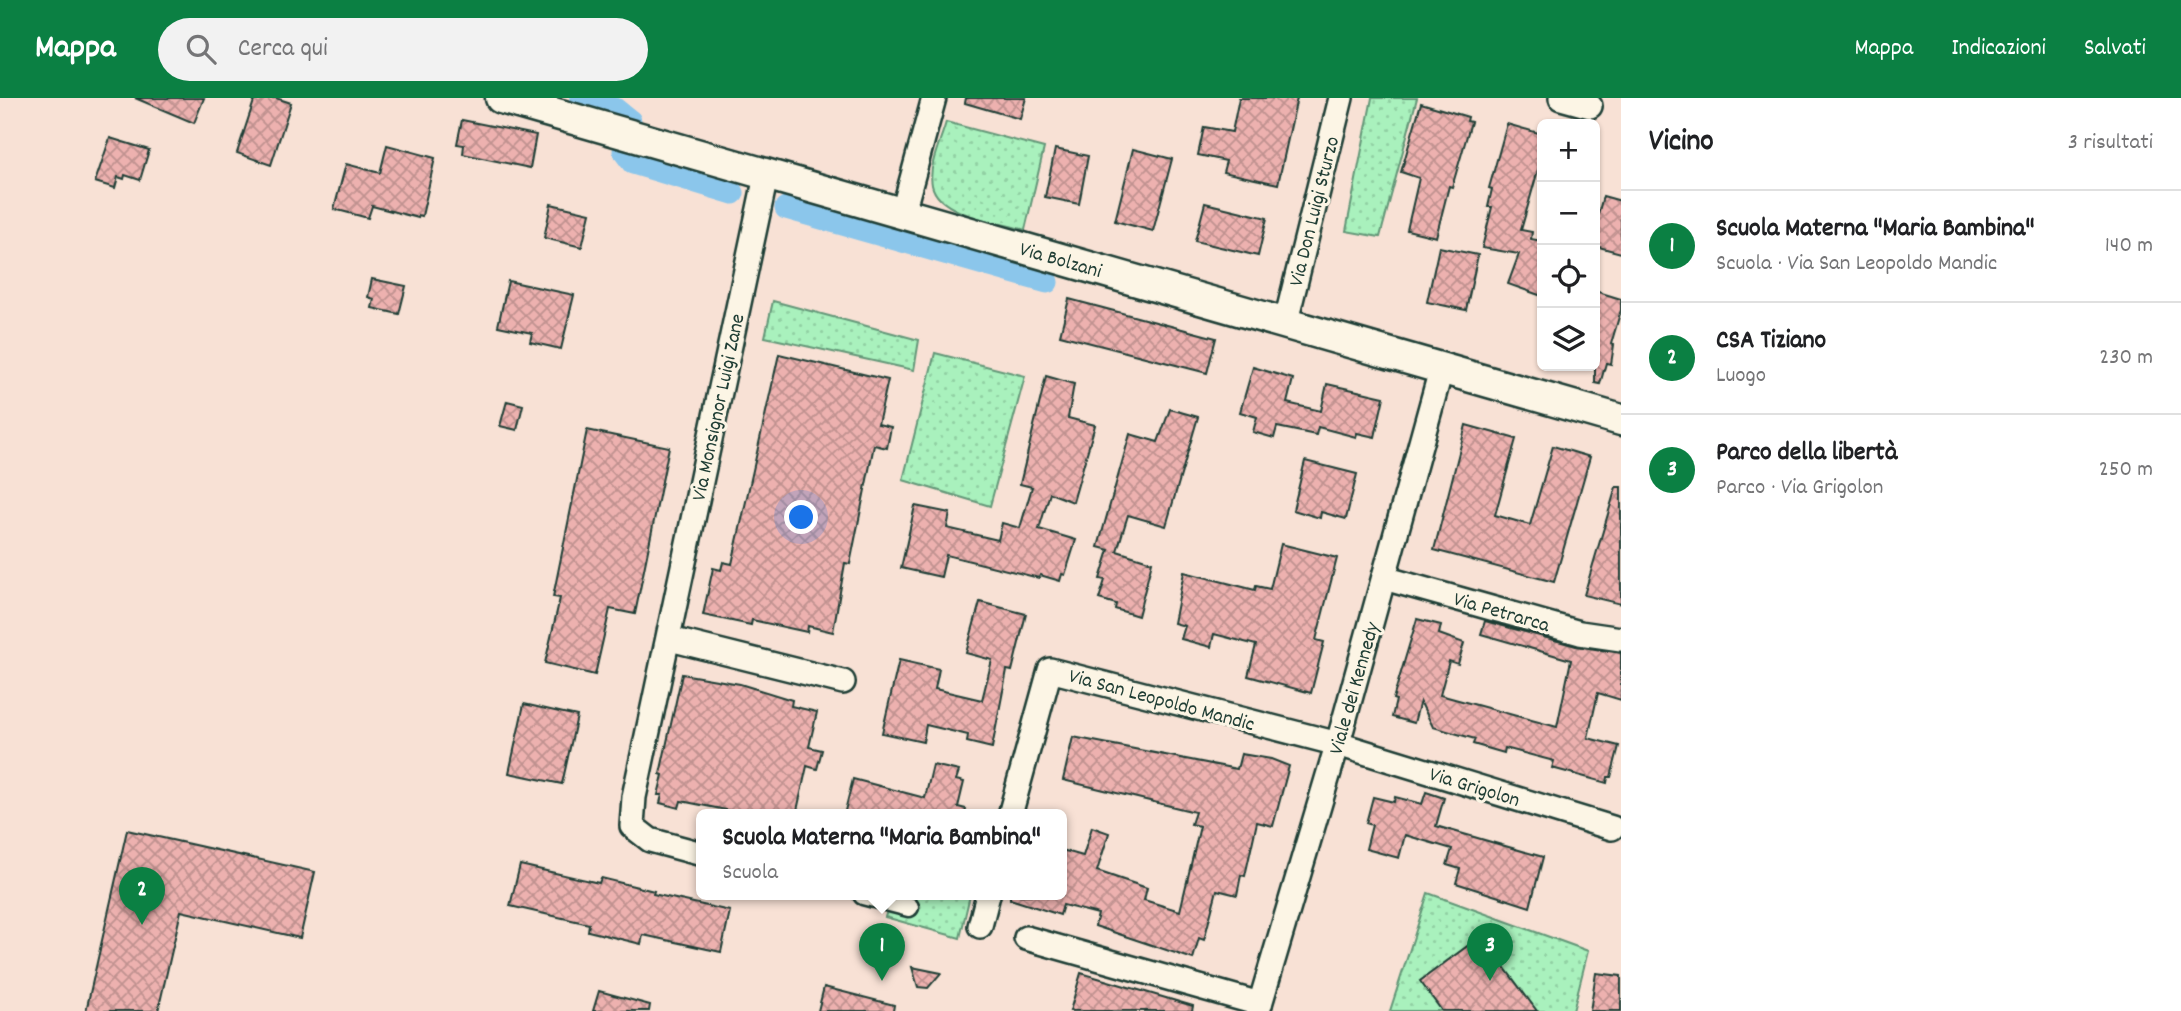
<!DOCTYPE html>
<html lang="it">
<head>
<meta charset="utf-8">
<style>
  body { margin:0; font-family:Dekko,sans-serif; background:#f2f2f2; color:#202124 }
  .controls { position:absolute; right:21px; top:21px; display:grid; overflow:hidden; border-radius:10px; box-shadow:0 2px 5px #0004 }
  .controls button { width:63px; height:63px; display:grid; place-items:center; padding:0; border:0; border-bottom:2px solid #e0e0e0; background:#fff; color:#202124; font:35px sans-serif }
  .you { position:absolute; left:802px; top:420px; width:24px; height:24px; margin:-18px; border:5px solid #fff; border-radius:50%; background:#1a73e8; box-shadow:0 0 0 10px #1a73e833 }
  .badge { display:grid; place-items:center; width:46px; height:46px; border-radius:50%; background:#0b8043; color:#fff; font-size:23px; font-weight:700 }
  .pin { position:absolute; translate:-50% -58px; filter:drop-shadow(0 2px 4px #0008) }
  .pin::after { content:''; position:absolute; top:37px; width:24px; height:21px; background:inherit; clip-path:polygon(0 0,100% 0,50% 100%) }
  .popup { position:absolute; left:696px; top:711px; width:371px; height:91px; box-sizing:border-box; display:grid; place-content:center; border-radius:10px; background:#fff; filter:drop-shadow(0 2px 5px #0005); font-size:23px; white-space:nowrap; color:#757577 }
  .popup b { font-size:26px; color:#202124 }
  .popup::after { content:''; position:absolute; left:50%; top:100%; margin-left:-14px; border:14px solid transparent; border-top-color:#fff }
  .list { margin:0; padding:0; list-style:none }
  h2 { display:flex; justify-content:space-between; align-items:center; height:91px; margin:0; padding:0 28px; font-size:30px }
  h2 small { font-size:23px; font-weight:400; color:#757577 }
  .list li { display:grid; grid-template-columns:46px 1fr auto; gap:21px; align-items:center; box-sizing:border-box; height:112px; padding:0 28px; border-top:2px solid #e0e0e0 }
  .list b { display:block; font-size:26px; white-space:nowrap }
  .list p { margin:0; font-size:23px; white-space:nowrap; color:#757577 }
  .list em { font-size:23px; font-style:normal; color:#757577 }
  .icon { flex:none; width:38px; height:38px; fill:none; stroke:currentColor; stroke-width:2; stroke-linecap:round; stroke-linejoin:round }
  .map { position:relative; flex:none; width:1621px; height:913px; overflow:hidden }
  header { display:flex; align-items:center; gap:42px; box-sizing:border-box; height:98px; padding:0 35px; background:#0b8043; color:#fff }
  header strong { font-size:33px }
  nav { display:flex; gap:38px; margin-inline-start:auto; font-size:24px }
  .search { width:490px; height:63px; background:#f2f2f2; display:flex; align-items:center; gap:18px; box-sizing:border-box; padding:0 24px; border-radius:38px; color:#757577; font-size:26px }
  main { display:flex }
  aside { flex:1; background:#fff }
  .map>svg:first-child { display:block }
  .grass { fill:url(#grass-dots); stroke:#649778; stroke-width:2 }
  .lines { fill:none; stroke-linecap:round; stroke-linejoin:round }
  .canal { stroke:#8bc6eb; stroke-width:23 }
  .building { fill:url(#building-cross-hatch); stroke:#1f3d34; stroke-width:2 }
  .pedestrian-casing { stroke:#1f3d34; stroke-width:23 }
  .minor-casing { stroke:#1f3d34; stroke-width:28 }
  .tertiary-casing { stroke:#1f3d34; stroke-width:35 }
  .pedestrian { stroke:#fcf5e5; stroke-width:18 }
  .minor { stroke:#fcf5e5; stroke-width:23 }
  .tertiary { stroke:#fcf5e5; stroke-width:30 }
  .labels { text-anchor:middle; stroke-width:6; stroke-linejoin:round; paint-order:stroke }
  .street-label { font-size:21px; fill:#1f3d34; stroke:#fcf5e5 }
</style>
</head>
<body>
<header>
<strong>Mappa</strong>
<div class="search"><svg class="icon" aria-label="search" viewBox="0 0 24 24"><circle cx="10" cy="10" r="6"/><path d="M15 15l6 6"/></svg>Cerca qui</div>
<nav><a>Mappa</a><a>Indicazioni</a><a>Salvati</a></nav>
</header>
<main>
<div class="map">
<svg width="1621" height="913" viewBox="0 0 1621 913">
  <defs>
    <pattern id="grass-dots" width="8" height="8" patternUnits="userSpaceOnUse" patternTransform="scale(1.75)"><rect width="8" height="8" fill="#a9f1bd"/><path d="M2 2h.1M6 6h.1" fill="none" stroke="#91d0a3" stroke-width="1.8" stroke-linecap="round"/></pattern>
    <pattern id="building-cross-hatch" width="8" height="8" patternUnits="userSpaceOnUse" patternTransform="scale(1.75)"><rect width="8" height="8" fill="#edb1af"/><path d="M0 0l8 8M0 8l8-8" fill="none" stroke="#bf918f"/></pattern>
  </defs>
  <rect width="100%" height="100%" fill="#f8e1d5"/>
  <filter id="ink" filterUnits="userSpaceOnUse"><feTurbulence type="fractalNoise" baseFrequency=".0143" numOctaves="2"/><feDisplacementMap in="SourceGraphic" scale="14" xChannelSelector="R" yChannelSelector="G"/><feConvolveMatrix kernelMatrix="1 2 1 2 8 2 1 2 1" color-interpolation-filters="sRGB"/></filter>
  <g filter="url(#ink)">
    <g class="grass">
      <path d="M1372 0H1417L1380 139 1346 133Z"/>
      <path d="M946 24 1044 50 1025 132C999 124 938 117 932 87 928 67 941 43 946 24Z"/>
      <path d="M773 203 919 242 914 272 765 239Z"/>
      <path d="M935 255 1025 278 990 408 903 382Z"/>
      <path d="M1428 795 1588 853 1573 913H1390Z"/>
      <path d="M892 797H970L960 840 885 819Z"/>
    </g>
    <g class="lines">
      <g class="canal">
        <path d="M581 0 615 11 630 23"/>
        <path d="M624 53 633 65 733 95"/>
        <path d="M786 110 1047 184"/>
      </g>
    </g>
    <g class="building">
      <path d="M135 0H204L194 25Z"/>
      <path d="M255 0H276L291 5 271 67 237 55Z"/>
      <path d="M966 0H1026L1020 21 965 5Z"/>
      <path d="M1239 0H1297L1278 86 1223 74 1226 63 1198 57 1204 29 1232 34Z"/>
      <path d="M1421 5 1468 19 1467 23 1471 24 1452 89 1449 88 1436 139 1407 132 1419 80 1401 74Z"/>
      <path d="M462 22 536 37 530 70 463 56 464 47 457 46Z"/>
      <path d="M1507 26 1542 36V58L1521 132 1532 134 1531 141 1542 143V198L1508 186 1519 156 1482 150 1492 109H1488L1492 91 1489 90Z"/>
      <path d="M110 40 149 52 140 82 125 77 124 81 118 79 115 90 95 84Z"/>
      <path d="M387 47 435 60 422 118 418 117V120L372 108 368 120 334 111 346 66 380 75Z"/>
      <path d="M1055 51 1088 58 1079 106 1045 99Z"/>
      <path d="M1133 51 1172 61 1153 133 1115 123Z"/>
      <path d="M1603 98 1621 103V155L1595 148V128Z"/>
      <path d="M1205 105 1267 120 1258 158 1195 143Z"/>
      <path d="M551 106 590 115 582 149 544 140Z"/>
      <path d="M1439 149 1478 157 1466 212 1427 204Z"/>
      <path d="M372 181 406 188 399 216 372 210 374 201 368 199Z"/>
      <path d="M508 183 574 197 561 251 530 244 532 235 498 228Z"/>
      <path d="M1595 193 1621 201V212L1611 246 1614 247 1611 266 1606 265 1600 286 1595 285Z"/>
      <path d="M1069 201 1216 240 1207 275 1060 237Z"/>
      <path d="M779 256 888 282 878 326 891 329 887 350 874 347 850 466 845 465 833 534 808 528 807 534 752 522 751 527 703 517 713 470 721 472 723 464 732 466Z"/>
      <path d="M1253 269 1293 281 1287 305 1321 313 1327 286 1384 299 1375 339 1357 335 1356 339 1318 329 1316 337 1277 329 1274 340 1253 334 1257 319 1240 314Z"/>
      <path d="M1046 278 1074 286 1068 320 1095 327 1073 404 1050 395 1039 431 1076 442 1065 477 1062 476 1060 483 1040 477 1039 480 946 457 941 479 901 470 915 408 950 415 947 430 998 442 1002 425 1020 430 1032 389 1020 386Z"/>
      <path d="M507 303 523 307 517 332 500 328Z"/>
      <path d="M1170 311 1198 319 1166 428 1128 417 1117 453 1152 464 1138 518 1115 511 1116 506 1099 501 1105 482 1100 481 1109 452 1098 449 1130 336 1158 344Z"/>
      <path d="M1466 327 1516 341 1495 417 1530 427 1553 348 1590 359 1554 484 1434 452Z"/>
      <path d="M587 332 669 349 635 516 610 511 595 577 545 565 560 500 553 499Z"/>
      <path d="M1305 363 1357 376 1346 421 1321 414 1320 420 1293 412Z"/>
      <path d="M1616 389H1621V506L1584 497Z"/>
      <path d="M1281 446 1337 460 1316 542 1324 544 1311 595 1248 578 1256 547 1214 536 1211 549 1181 541 1185 528 1174 525 1184 474 1255 492 1256 488 1270 491Z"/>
      <path d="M980 504 1026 516 1012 573 1007 572 992 650 967 644 968 637 926 627 923 644 882 635 899 562 939 571 935 591 982 602 992 562 966 555Z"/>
      <path d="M1417 521 1441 527 1439 536 1464 545 1458 566 1449 563 1440 597 1557 629 1571 562 1481 536 1485 523 1576 548 1621 555V602L1598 595 1588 640 1619 648 1611 679H1608L1607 685 1552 670 1554 663 1505 650 1504 655 1473 646 1475 641 1433 629 1420 603 1414 625 1392 619 1396 602 1393 601Z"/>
      <path d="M682 576 740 586 792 602 791 608 817 614 809 649 822 652 817 671 807 668 796 717H735L736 714 681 703 679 710 660 705 662 697H658L663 677 660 676Z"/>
      <path d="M524 606 577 618 562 686 509 675Z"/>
      <path d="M1073 639 1237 671 1241 656 1271 661 1289 668 1273 728 1257 724 1245 778 1241 777 1237 797 1217 792 1204 842 1199 840 1193 861 1095 828 1098 816 1063 807 1060 817 1010 801V797H1062V752L1083 758 1092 729 1109 735 1097 773 1147 790 1144 802 1180 813 1200 728 1191 726 1195 714 1063 682Z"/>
      <path d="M933 667 959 673 956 682 964 684 958 709 966 711 965 717H844L853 681 925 700Z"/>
      <path d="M1426 694 1444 700 1436 728 1543 759 1530 809 1456 785 1460 771 1447 767 1452 751 1405 737 1399 760 1366 751 1372 727 1366 725 1373 699 1394 704 1395 699 1422 706Z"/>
      <path d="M127 732 315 774 300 840 181 813 158 913H86Z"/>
      <path d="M520 767 599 785 601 780 654 793 653 796 730 813 721 854 643 837 641 846 588 833 589 826 510 808Z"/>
      <path d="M1481 838 1537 913H1442L1420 883Z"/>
      <path d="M912 869 941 875 928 890 918 889Z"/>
      <path d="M1081 875 1193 908 1192 913H1070Z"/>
      <path d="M1596 875 1621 878V913H1590Z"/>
      <path d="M824 889 894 907 893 913H818Z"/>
      <path d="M599 893 650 907 649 913H593Z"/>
    </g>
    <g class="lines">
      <g class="pedestrian-casing">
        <path id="pedestrian" d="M863 797 909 809"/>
      </g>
      <g class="minor-casing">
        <g id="minor">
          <path d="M1561 0 1590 8"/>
          <path d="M903 114 934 0"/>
          <path d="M1285 227 1341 0"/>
          <path d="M1384 480 1580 535 1621 541"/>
          <path d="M670 541 843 584"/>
          <path d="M1010 717 1050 572 1338 646 1612 730"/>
          <path d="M702 756 650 742 632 728 634 699 766 78"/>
          <path d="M980 828 988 797"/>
          <path d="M1026 840 1260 906"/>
          <path d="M1258 913 1341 634 1441 272"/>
        </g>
      </g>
      <g class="tertiary-casing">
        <path id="tertiary" d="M501 0 1621 322"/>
      </g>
      <use href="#pedestrian" class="pedestrian"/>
      <use href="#minor" class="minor"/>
      <use href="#tertiary" class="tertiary"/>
    </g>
  </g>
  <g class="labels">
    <g class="street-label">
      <text transform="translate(1313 113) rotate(-76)" y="7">Via Don Luigi Sturzo</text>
      <text transform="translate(1061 161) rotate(16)" y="7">Via Bolzani</text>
      <text transform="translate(717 309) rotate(-78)" y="7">Via Monsignor Luigi Zane</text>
      <text transform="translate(1502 513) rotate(16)" y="7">Via Petrarca</text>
      <text transform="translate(1353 590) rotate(-74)" y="7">Viale dei Kennedy</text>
      <text transform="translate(1162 601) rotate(15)" y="7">Via San Leopoldo Mandic</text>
      <text transform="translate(1475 688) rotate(17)" y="7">Via Grigolon</text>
    </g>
  </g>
</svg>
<div class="controls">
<button>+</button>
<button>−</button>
<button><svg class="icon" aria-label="locate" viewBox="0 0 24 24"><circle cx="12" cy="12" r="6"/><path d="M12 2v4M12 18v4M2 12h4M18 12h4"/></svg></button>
<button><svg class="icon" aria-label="layers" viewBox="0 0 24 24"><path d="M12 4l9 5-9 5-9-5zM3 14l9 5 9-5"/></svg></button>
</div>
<div class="you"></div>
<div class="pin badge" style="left:882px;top:883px">1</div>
<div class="popup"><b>Scuola Materna &quot;Maria Bambina&quot;</b>Scuola</div>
<div class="pin badge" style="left:142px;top:827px">2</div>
<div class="pin badge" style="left:1490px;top:883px">3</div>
</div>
<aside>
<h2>Vicino<small>3 risultati</small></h2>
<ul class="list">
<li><span class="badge">1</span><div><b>Scuola Materna &quot;Maria Bambina&quot;</b><p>Scuola · Via San Leopoldo Mandic</p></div><em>140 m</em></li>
<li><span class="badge">2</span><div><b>CSA Tiziano</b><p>Luogo</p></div><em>230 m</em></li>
<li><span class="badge">3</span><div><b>Parco della libertà</b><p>Parco · Via Grigolon</p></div><em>250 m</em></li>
</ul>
</aside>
</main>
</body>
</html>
